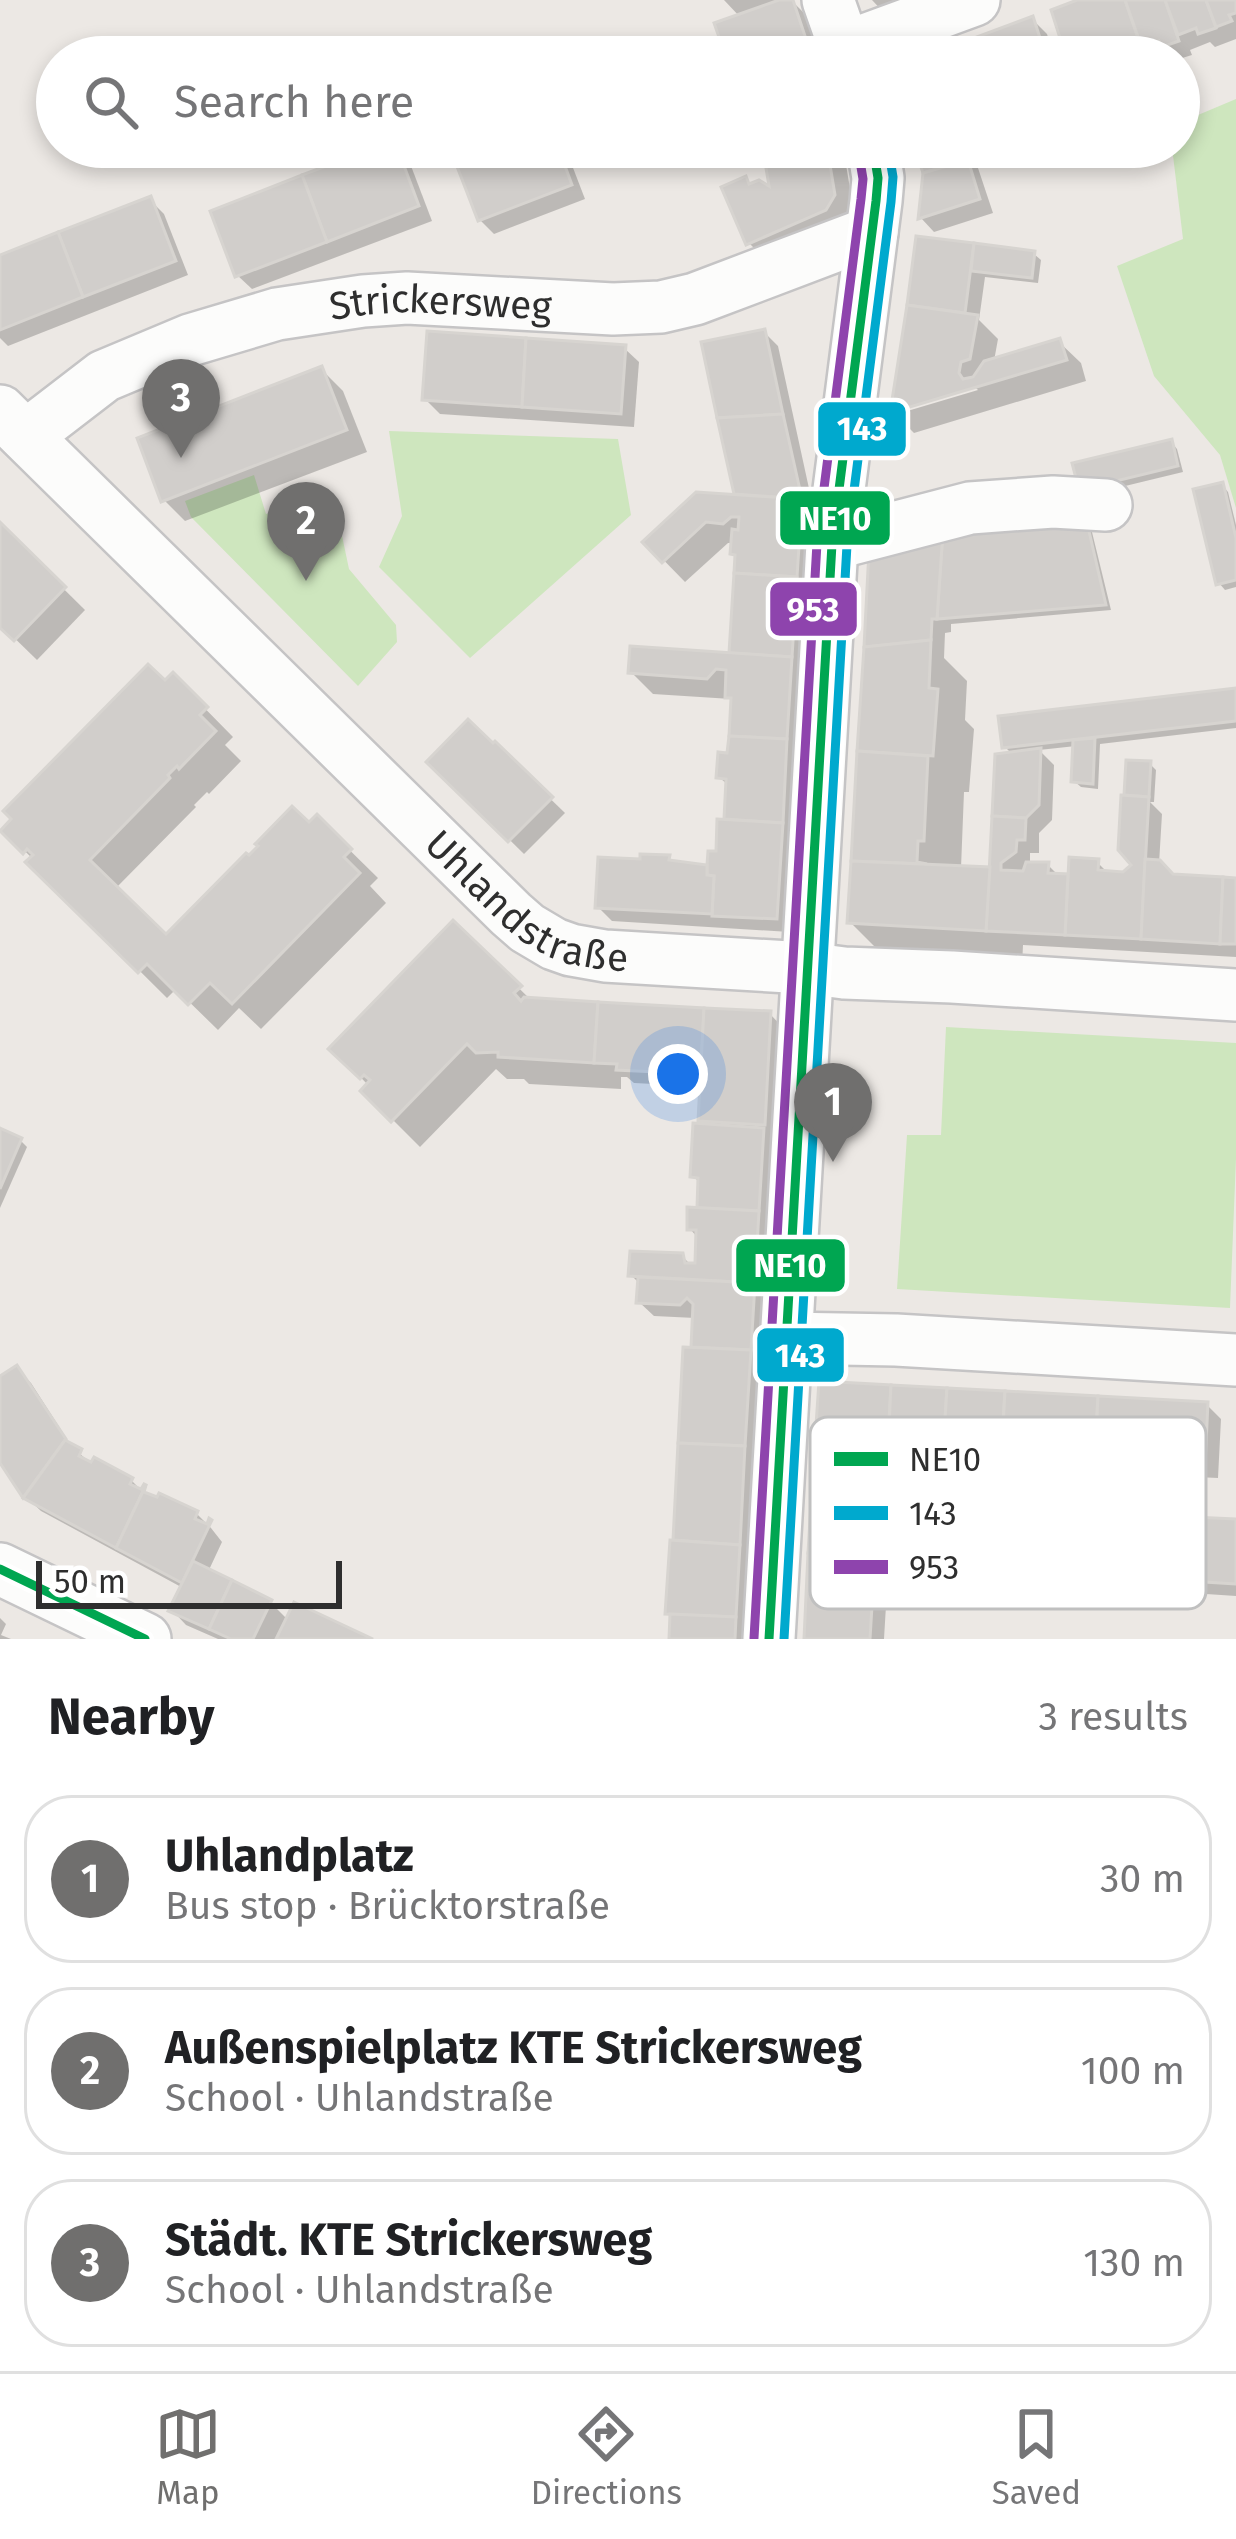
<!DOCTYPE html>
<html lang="en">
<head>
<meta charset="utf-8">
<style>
  body { margin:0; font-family:"Fira Sans",sans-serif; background:#f6f6f6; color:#202124 }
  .scale { position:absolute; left:36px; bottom:30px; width:306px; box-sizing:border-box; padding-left:12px; border:6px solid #2e2e2e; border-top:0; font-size:33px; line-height:42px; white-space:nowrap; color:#2e2e2e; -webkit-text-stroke:9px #fff; paint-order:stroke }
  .you { position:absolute; left:678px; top:1074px; width:42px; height:42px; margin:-30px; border:9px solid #fff; border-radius:50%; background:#1a73e8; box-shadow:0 0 0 18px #1a73e833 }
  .badge { display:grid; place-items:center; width:78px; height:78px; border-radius:50%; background:#706f6e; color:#fff; font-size:39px; font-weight:700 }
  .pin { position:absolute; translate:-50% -99px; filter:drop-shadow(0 3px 6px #0008) }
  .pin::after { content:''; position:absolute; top:63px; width:42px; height:36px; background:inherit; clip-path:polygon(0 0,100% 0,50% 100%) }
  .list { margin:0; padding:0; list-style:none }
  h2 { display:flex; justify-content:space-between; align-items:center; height:156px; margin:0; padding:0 48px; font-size:51px }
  h2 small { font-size:39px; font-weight:400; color:#757577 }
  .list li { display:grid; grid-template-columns:78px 1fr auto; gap:36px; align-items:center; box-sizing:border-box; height:168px; margin:0 24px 24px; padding:0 24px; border:3px solid #e0e0e0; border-radius:48px }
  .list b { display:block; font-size:45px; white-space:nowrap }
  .list p { margin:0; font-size:39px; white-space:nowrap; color:#757577 }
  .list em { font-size:39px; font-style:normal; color:#757577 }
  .icon { flex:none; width:66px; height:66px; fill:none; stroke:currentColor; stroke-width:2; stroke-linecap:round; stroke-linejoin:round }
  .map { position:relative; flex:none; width:1236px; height:1639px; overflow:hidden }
  .search { position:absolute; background:#fff; box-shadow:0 6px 18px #0003; left:36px; right:36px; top:36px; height:132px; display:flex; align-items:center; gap:30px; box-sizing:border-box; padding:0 42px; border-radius:66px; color:#757577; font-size:45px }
  .sheet { height:732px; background:#fff }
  nav { display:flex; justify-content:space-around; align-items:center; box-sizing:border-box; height:168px; border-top:3px solid #e0e0e0; background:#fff; font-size:33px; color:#757577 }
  nav a { display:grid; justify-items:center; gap:6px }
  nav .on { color:#706f6e }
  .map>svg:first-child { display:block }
  .green { fill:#cee6be }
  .shadow { fill:#0003; fill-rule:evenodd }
  .building { fill:#d1cecb; stroke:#d7d4d0; stroke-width:3 }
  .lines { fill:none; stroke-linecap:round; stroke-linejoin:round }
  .minor-casing { stroke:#c5c4c5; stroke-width:56 }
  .minor { stroke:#fcfcfb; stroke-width:51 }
  .bus-1-casing { stroke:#fff; stroke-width:18 }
  .bus-2-casing { stroke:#fff; stroke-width:18 }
  .bus-3-casing { stroke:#fff; stroke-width:18 }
  .bus-1 { stroke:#00a651; stroke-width:9 }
  .bus-2 { stroke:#00a9ce; stroke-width:9 }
  .bus-3 { stroke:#8e44ad; stroke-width:9 }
  .labels { text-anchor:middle; stroke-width:12; stroke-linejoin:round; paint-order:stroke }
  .street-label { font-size:39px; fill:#2e2e2e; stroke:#fff }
  .key { fill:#fff; stroke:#c0c0c0; stroke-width:3 }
  .key-label { font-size:33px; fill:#2e2e2e }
  .line-badge { stroke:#fff; stroke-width:4.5 }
  .badge-label { font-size:33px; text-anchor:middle; font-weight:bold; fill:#fff }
</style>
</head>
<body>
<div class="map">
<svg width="1236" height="1639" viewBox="0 0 1236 1639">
  <rect width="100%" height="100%" fill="#ece8e4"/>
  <g class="green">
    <path d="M1236 99V508L1220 455 1154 376 1117 266 1183 239 1172 147H1179V123Z"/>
    <path d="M389 431 618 439 631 515 470 658 379 567 402 516Z"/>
    <path d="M254 475 266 514 307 502 341 531 349 569 396 625 397 642 358 686 191 517 185 501Z"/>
    <path d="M946 1027 1236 1043V1158L1230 1308 897 1289 907 1135H941Z"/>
  </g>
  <g class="shadow">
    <path d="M724 0H791L805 14 819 57H729L740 17Z"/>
    <path d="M872 0H925L886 15Z"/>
    <path d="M1085 0H1236V39L1215 47 1210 42 1190 50 1192 55 1179 59 1174 55 1069 57Z"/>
    <path d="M1032 19 1047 34 1054 57H927Z"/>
    <path d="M385 147H397L408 158 432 221 252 289 237 275Z"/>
    <path d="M484 147H565L585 199 494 234 480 220Z"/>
    <path d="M758 147H843L855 218 770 264 749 243 745 180 752 186 773 192 769 165 759 155Z"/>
    <path d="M918 147H971L993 213 934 232 921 218 926 172Z"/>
    <path d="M150 200 164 214 188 275 8 346 0 338V258Z"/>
    <path d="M918 239 1034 254 1041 260 1038 283 985 277 979 320 998 339 994 361 1059 342 1081 363 1086 381 914 433 893 412ZM973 385 978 390 904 412 903 406Z"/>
    <path d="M764 332 778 346 815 516 790 932 612 921 598 907 643 862 668 858 674 864 710 869 719 854 727 822 729 786 719 777 730 757 734 703 731 699 653 694 631 672 731 656 738 559 733 553V543H728L685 582 646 542 742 498 737 493Z"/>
    <path d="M624 348 639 362 634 427 440 414 425 399Z"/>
    <path d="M322 370 343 391 367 452 185 521 164 500Z"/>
    <path d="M1171 442 1177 449 1183 472 1088 495Z"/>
    <path d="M1222 485 1228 492 1236 525V587L1225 590 1219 583Z"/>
    <path d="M0 526 85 610 37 660 0 624Z"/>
    <path d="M1091 528 1111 610 951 624V632L945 633 944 658 967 681 965 720 974 729 969 792H964L961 868 992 870 1013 755 1005 747 1236 691V728L1100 744 1098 789 1081 787 1074 781 1076 746 1039 750 1054 765 1052 820 1039 833V853H1030V865H1048L1059 876 1071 877 1097 862 1109 874 1124 875 1135 866 1132 799 1128 794 1150 764 1156 770 1154 802H1150L1162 814 1159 864 1173 877 1236 881V957L1023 945 1022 967 887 959 850 922 872 552Z"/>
    <path d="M173 676 233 737 225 745 241 761 209 794 207 792 194 805 196 807 115 889 166 939 317 818 378 878 370 886 386 903 261 1029 239 1008 218 1030 176 989 167 998 30 862 33 859 4 831Z"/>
    <path d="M495 745 565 813 524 854 431 762Z"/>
    <path d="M453 924 532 1001 770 1014 791 1036 749 1639H672L673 1618 668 1613 676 1543 686 1350H694L695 1318 654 1316 639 1302 640 1284 631 1275 682 1256 692 1266H698V1238L690 1229 700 1211 701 1184 693 1176 708 1127 701 1120 703 1081H692V1086L634 1083 627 1077H621V1089L529 1084 524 1079H507L496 1069 420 1147 364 1091 369 1086 333 1049Z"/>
    <path d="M0 1131 21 1141 27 1147 0 1208Z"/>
    <path d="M17 1369 31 1383 72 1447 93 1465 131 1480 147 1496 197 1514 211 1528 222 1542 208 1572 270 1602 288 1620 366 1639H218L186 1625 172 1610 183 1588 41 1511 25 1496 0 1457V1380Z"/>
    <path d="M822 1384 1207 1405 1221 1419 1218 1478 1107 1473V1488L1056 1486 1047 1477 1018 1475 1009 1466 901 1460 900 1467 867 1465 866 1491H878L892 1506 884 1639H807Z"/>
    <path d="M1236 1522V1596L1206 1594 1192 1580Z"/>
    <path d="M0 1618 6 1624 1 1635 11 1639H0Z"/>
  </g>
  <g class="building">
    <path d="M779 0H793L812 57H726L714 23Z"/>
    <path d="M1077 0H1125L1143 53 1133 57H1066L1051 10Z"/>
    <path d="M1125 0H1165L1179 41 1162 47 1159 41 1142 48Z"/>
    <path d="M1165 0H1206L1216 28 1198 34 1196 28 1178 35Z"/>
    <path d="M1206 0H1236V13L1229 15 1232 21 1216 27Z"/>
    <path d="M1033 16 1046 57H944L942 50Z"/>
    <path d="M377 147H397L419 206 327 242 302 175Z"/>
    <path d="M476 147H558L572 185 478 221 453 156Z"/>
    <path d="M755 147H827L835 195 826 210 746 245 721 187 746 176 749 184 759 180 769 186 764 156 756 157Z"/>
    <path d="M914 147H964L968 160 923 173Z"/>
    <path d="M968 160 980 199 918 219 923 173Z"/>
    <path d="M302 175 327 242 235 277 210 211Z"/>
    <path d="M151 196 176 261 83 297 58 232Z"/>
    <path d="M58 232 83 297 0 330V255Z"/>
    <path d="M916 236 974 243 965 313 907 305Z"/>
    <path d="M974 243 1035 251 1032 278 971 271Z"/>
    <path d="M907 305 978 315 970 359 961 362 959 373 963 379 973 377 984 361 1060 338 1067 360 890 413Z"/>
    <path d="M765 329 783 414 717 418 701 342Z"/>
    <path d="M427 331 526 338 522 407 422 400Z"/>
    <path d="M526 338 626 345 621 414 522 407Z"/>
    <path d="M322 366 347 430 161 502 137 438Z"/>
    <path d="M783 414 802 499 734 494 717 418Z"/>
    <path d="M1172 439 1178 466 1079 490 1072 463Z"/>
    <path d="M1223 482 1236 538V580L1216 585 1193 489Z"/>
    <path d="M696 492 802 499 797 577 734 573 735 555 730 554 732 529 738 530 739 517H731L723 524 706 522 662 563 642 542Z"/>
    <path d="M1086 518 1106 605 937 619 943 531Z"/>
    <path d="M0 522 66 587 14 641 0 628Z"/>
    <path d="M943 531 937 619H932L931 640 864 647 869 550Z"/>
    <path d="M734 573 797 577 792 657 729 653Z"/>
    <path d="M931 640 929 688 938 689 933 756 857 751 864 647Z"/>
    <path d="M630 646 792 657 787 739 729 736 731 698H725L726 670 716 669 707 679 628 673Z"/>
    <path d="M148 664 165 680 173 672 208 707 200 715 216 731 179 769 177 766 168 775 170 778 90 860 166 934 246 853 249 855 258 846 255 844 292 806 309 822 317 814 352 849 344 857 360 873 232 1004 210 983 188 1005 147 964 138 973 25 862 33 855 27 849 23 854 0 831 11 819 3 811Z"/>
    <path d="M1236 688V721L1002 748 998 716Z"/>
    <path d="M468 719 493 743 495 741 553 797 508 842 426 762Z"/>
    <path d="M729 736 787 739 783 823 724 819 726 779 716 778 718 752 727 753Z"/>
    <path d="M1095 738 1093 784 1071 782 1073 740Z"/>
    <path d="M1041 748 1039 805 1026 818 992 816 995 754Z"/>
    <path d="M857 751 928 756 924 841H918L917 862 927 864 851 861Z"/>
    <path d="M1126 760 1151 761 1149 797 1124 795Z"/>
    <path d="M1121 795 1149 797 1141 939 1065 935 1069 857 1099 859 1098 870 1123 872 1131 865 1118 850Z"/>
    <path d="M992 816 1026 818 1025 840H1017L1016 852 1001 863V870L1023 871 1026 862H1049L1048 873 1068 874 1065 935 986 931Z"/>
    <path d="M717 819 783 823 777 919 712 916 714 876 707 875V865L708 851H716Z"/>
    <path d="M640 854 670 855 669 860 707 865V875L714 876 712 914 595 908 598 857 640 859Z"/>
    <path d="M1145 859 1160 860 1173 874 1223 877 1220 944 1141 939Z"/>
    <path d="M851 861 990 867 986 931 847 923Z"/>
    <path d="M1223 877 1236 878V944H1220Z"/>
    <path d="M453 920 522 986 514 993 521 1001 524 997 598 1002 594 1063 498 1057V1052L476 1053 467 1044 391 1122 360 1091 370 1080 364 1075 360 1079 328 1049Z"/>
    <path d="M598 1002 704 1008 701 1069 678 1068V1073L616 1070 617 1064 594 1063Z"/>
    <path d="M704 1008 771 1011 765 1125 698 1121Z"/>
    <path d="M693 1123 764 1128 759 1211 697 1208 698 1178 690 1177Z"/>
    <path d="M0 1128 22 1138 0 1189Z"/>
    <path d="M687 1207 759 1211 755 1283 628 1276 630 1251 683 1253 685 1263H695L696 1230H687Z"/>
    <path d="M638 1277 755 1283 751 1350 691 1347 693 1304 687 1298 680 1305 636 1303Z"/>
    <path d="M683 1347 751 1350 745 1446 678 1443Z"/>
    <path d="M17 1365 66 1439 23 1498 0 1463V1376Z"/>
    <path d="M819 1381 891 1385 887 1454 854 1452 852 1488 812 1485Z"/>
    <path d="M891 1385 947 1388 943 1450 888 1447Z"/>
    <path d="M947 1388 1005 1391 1001 1453 943 1450Z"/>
    <path d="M1005 1391 1098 1396 1093 1475 1039 1472 1040 1464 1001 1462Z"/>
    <path d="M1098 1396 1208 1402 1205 1466 1095 1460Z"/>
    <path d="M65 1440 82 1449 79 1456 91 1462 94 1457 133 1478 130 1484 141 1489 144 1484 146 1485 116 1548 23 1498Z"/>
    <path d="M678 1443 745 1446 740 1545 673 1540Z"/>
    <path d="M146 1485 144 1492 157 1497 159 1493 198 1511 195 1519 207 1524 209 1518 212 1520 182 1583 116 1548Z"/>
    <path d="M812 1485 879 1488 875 1556 808 1553Z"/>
    <path d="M1192 1517 1236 1519V1584L1189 1581Z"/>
    <path d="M670 1540 740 1545 736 1617 665 1614Z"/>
    <path d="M808 1553 875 1556 870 1639H804Z"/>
    <path d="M193 1561 232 1580 209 1629 168 1611Z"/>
    <path d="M232 1580 272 1600 253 1639H231L209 1629Z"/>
    <path d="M294 1602 373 1639H276Z"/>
    <path d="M670 1614 736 1617 735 1639H669Z"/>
  </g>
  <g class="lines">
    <g class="minor-casing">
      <g id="minor">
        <path d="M828 0 848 57"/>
        <path d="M846 47 974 0"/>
        <path id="s1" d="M0 411 511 914 527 928 554 944 571 950 605 956 806 968 844 973 952 977 1236 995"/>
        <path id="s2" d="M26 436 104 376 190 340 277 314 363 301 407 298 613 309 661 307 695 299 872 232"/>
        <path d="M832 544 970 508 1053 502 1106 505"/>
        <path d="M786 1338 896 1340 1236 1360"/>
        <path d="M0 1569 145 1639"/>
        <path d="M769 1639 832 544 876 201 878 178 873 147"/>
      </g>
    </g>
    <use href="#minor" class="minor"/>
    <g class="bus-1-casing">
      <g id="bus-1">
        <path d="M0 1569 145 1639"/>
        <path d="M769 1639 832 544 876 201 878 178 873 147"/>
      </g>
    </g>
    <g class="bus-2-casing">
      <path id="bus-2" d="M784 1639 847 545 891 202 893 177 888 147"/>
    </g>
    <g class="bus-3-casing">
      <path id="bus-3" d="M754 1638 817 543 861 199 863 179 858 149"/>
    </g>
    <use href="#bus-1" class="bus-1"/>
    <use href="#bus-2" class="bus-2"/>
    <use href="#bus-3" class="bus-3"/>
  </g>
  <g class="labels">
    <g class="street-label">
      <text dy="14" stroke="none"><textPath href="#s2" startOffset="447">Strickersweg</textPath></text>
      <text dy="14" stroke="none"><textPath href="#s1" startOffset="726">Uhlandstraße</textPath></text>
    </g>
  </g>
  <rect x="810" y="1417" width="396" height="192" rx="18" class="key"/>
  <rect x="834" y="1452" width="54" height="14" fill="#00a651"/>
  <rect x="834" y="1506" width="54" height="14" fill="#00a9ce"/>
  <rect x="834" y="1560" width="54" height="14" fill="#8e44ad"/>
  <g class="key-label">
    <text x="909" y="1471">NE10</text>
    <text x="909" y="1525">143</text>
    <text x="909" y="1579">953</text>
  </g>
  <g class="line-badge">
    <rect x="816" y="400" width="92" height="58" rx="12" fill="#00a9ce"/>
    <rect x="778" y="489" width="114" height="58" rx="12" fill="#00a651"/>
    <rect x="768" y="580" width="91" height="58" rx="12" fill="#8e44ad"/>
    <rect x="734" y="1237" width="113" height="57" rx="12" fill="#00a651"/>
    <rect x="755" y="1326" width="91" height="58" rx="12" fill="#00a9ce"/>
  </g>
  <g class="badge-label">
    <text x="862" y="440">143</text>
    <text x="835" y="530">NE10</text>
    <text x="813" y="621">953</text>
    <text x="790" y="1277">NE10</text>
    <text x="800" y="1367">143</text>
  </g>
</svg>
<div class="scale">50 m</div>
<div class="you"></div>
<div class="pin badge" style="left:833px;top:1162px">1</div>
<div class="pin badge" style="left:306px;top:581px">2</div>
<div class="pin badge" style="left:181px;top:458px">3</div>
<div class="search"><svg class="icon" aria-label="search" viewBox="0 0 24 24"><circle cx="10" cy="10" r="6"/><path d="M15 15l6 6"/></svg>Search here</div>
</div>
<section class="sheet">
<h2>Nearby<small>3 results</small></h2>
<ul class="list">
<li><span class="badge">1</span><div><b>Uhlandplatz</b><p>Bus stop · Brücktorstraße</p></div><em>30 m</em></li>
<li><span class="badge">2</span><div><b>Außenspielplatz KTE Strickersweg</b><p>School · Uhlandstraße</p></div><em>100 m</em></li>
<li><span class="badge">3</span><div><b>Städt. KTE Strickersweg</b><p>School · Uhlandstraße</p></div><em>130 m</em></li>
</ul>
</section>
<nav>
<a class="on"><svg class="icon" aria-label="map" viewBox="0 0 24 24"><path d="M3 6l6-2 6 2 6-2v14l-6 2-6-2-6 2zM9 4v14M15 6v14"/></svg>Map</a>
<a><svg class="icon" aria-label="directions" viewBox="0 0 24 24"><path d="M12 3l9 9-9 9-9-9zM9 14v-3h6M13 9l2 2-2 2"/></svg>Directions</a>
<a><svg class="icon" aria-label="saved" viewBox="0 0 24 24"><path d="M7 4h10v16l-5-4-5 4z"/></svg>Saved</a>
</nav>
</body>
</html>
